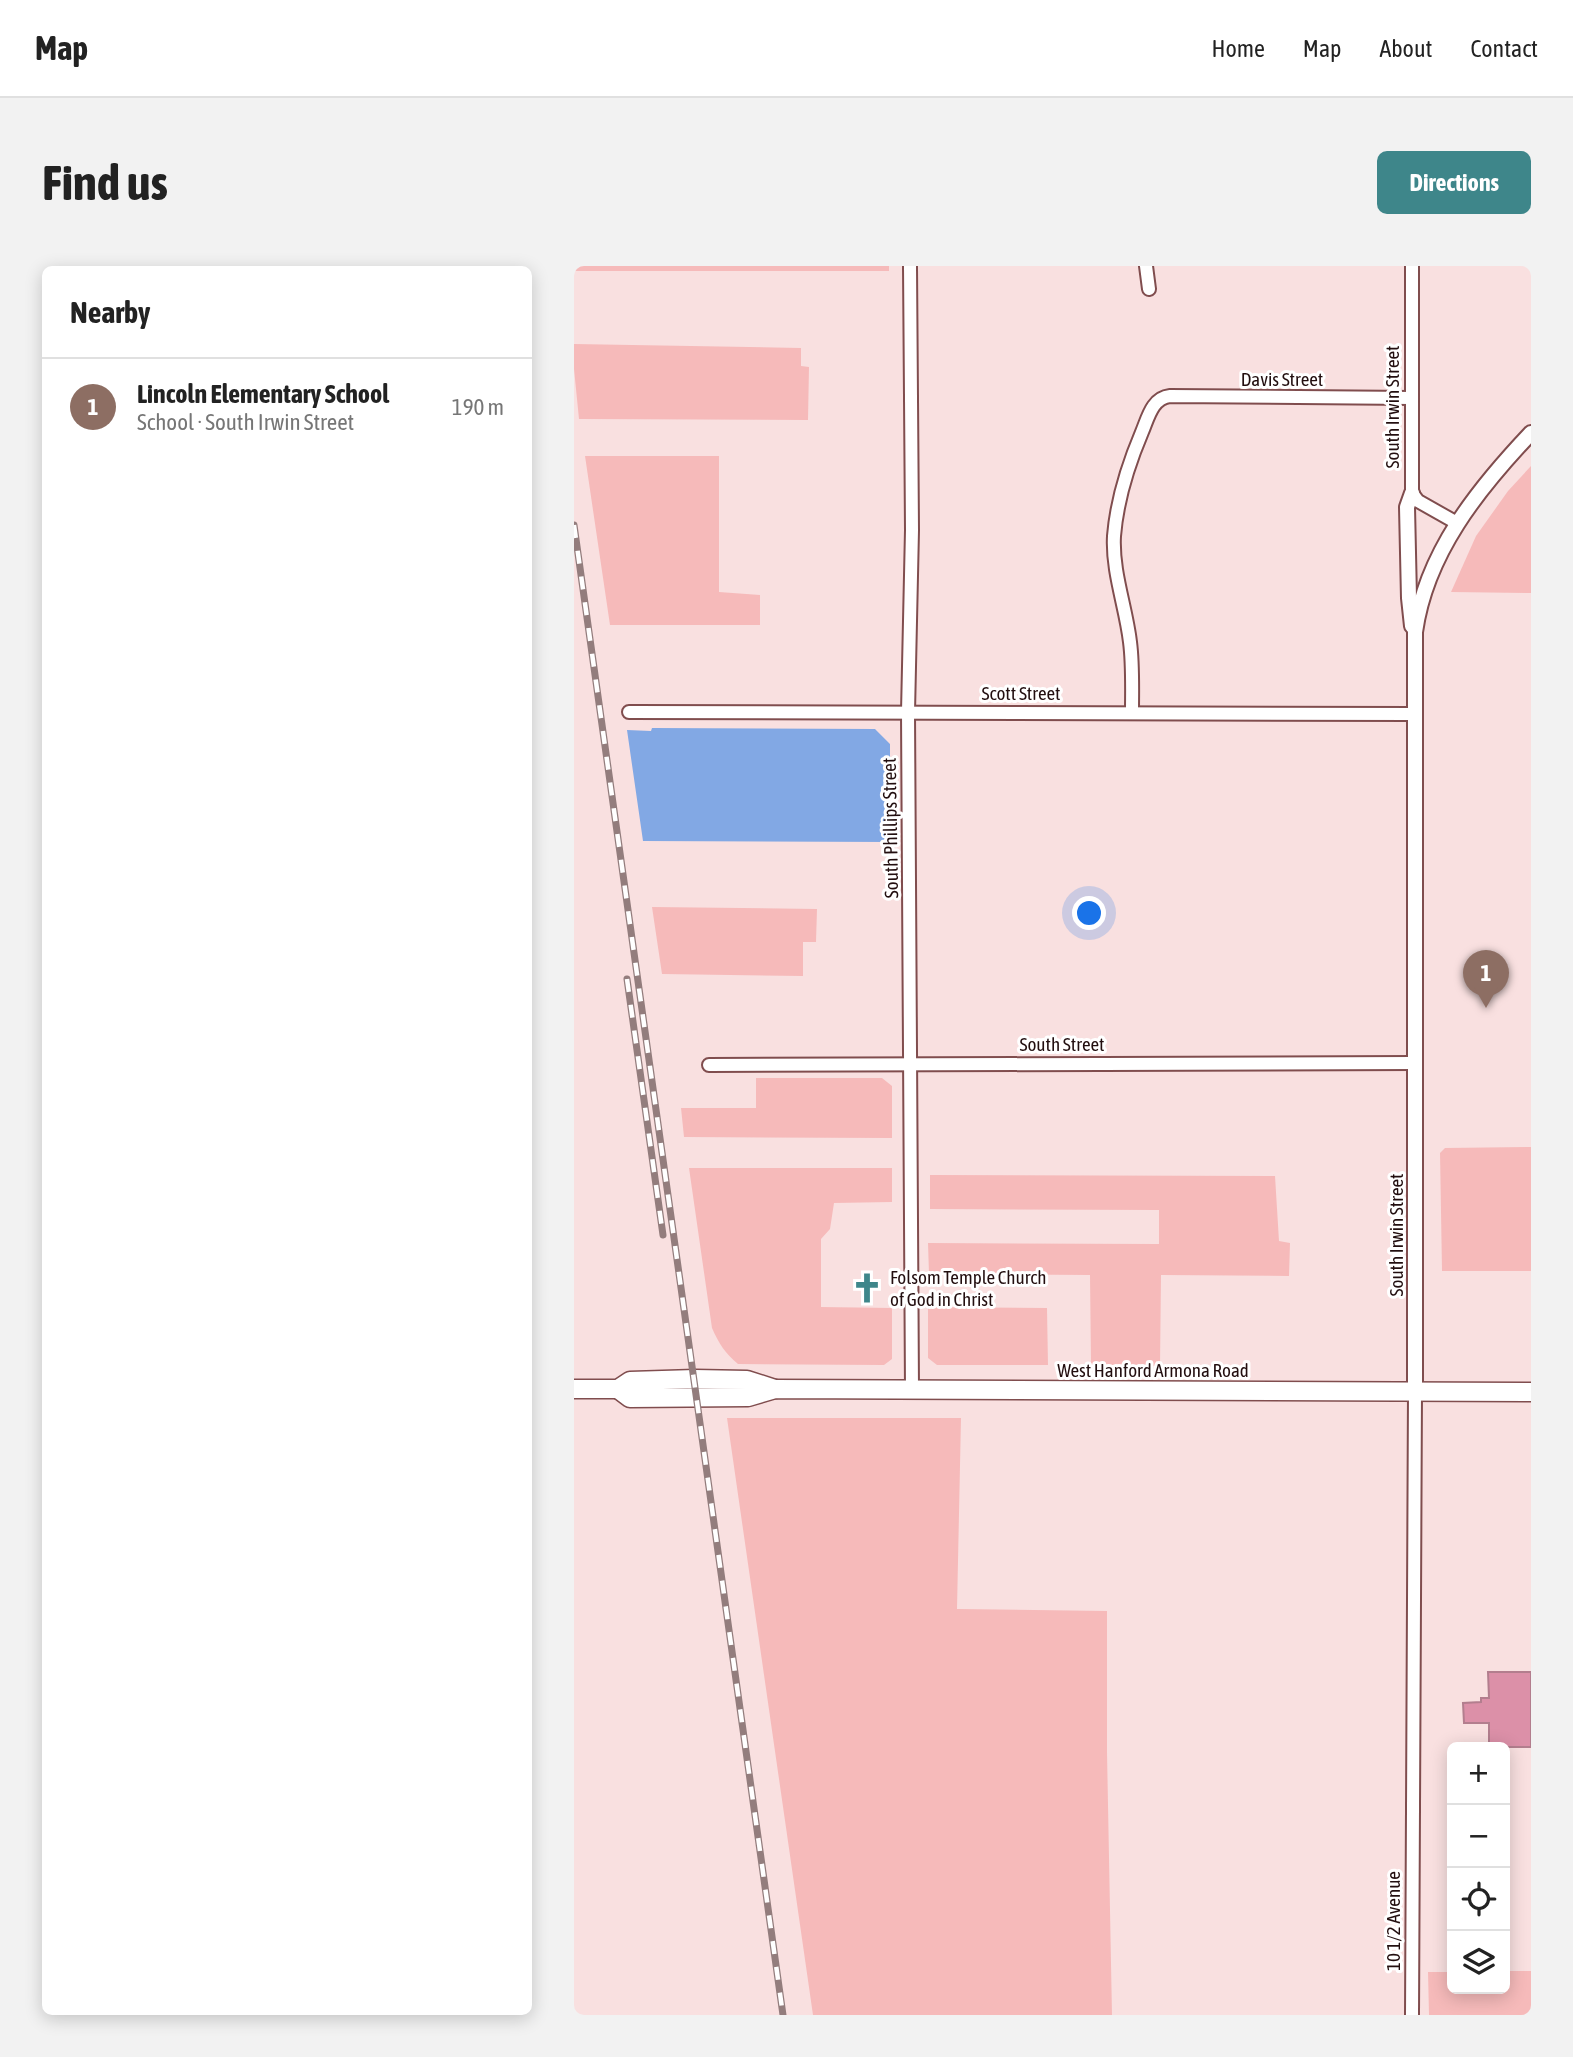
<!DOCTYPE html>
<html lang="en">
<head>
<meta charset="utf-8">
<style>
  body { margin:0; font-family:"Asap Condensed",sans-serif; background:#f2f2f2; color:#222 }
  .controls { position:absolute; right:21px; bottom:21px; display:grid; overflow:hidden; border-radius:10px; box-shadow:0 4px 18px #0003 }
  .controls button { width:63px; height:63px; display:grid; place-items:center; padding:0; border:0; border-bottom:2px solid #e0e0e0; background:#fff; color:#222; font:35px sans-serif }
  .you { position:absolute; left:516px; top:648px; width:24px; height:24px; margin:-18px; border:5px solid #fff; border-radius:50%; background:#1a73e8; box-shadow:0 0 0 10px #1a73e833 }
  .badge { display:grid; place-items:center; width:46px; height:46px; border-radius:50%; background:#3e868a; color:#fff; font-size:23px; font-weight:700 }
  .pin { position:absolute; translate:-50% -58px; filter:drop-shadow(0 2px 4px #0008) }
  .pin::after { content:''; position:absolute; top:37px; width:24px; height:21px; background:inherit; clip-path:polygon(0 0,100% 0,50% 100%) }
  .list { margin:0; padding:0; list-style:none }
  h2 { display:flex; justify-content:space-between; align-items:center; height:91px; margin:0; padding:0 28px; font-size:30px }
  h2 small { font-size:23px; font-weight:400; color:#767676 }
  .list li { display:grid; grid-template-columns:46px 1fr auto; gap:21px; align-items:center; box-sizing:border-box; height:98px; padding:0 28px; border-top:2px solid #e0e0e0 }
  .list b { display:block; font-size:26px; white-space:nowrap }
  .list p { margin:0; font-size:23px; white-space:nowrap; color:#767676 }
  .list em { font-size:23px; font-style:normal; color:#767676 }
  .icon { flex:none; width:38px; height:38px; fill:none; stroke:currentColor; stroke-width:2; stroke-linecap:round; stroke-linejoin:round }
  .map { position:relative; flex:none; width:957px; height:1749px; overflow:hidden; border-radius:10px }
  header { display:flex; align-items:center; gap:42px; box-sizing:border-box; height:98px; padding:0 35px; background:#fff; border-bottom:2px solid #e0e0e0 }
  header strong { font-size:33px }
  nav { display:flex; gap:38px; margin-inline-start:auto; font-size:24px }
  .intro { display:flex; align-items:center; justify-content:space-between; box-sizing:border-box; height:168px; padding:0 42px }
  h1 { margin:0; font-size:49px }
  .button { padding:18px 32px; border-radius:10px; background:#3e868a; color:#fff; font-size:24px; font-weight:700 }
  main { display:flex; gap:42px; padding:0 42px }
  aside { flex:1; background:#fff; border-radius:10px; box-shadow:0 4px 18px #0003 }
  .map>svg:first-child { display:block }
  .green { fill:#f6baba }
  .water { fill:#82a8e4 }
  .building { fill:#dc90a8; stroke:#b37e8e; stroke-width:2 }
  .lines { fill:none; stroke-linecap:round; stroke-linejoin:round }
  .minor-casing { stroke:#804d4e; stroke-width:16 }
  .tertiary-casing { stroke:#804d4e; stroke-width:18 }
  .secondary-casing { stroke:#804d4e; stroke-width:21 }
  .minor { stroke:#fff; stroke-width:12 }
  .tertiary { stroke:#fff; stroke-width:14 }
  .secondary { stroke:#fff; stroke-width:18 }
  .rail-casing { stroke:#937d7d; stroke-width:7 }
  .rail { stroke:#fff; stroke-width:4.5; stroke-dasharray:13; stroke-linecap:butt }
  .labels { text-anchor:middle; stroke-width:6; stroke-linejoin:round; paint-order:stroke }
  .street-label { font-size:19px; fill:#220e0f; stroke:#fff }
  .poi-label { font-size:19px; fill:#220e0f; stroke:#fff; text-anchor:start }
</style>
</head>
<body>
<header>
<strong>Map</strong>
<nav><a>Home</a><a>Map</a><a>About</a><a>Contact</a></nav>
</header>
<div class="intro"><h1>Find us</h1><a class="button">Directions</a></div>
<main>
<aside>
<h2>Nearby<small></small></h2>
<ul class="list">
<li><span class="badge" style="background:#8d6e63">1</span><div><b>Lincoln Elementary School</b><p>School · South Irwin Street</p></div><em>190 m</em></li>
</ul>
</aside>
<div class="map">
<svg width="957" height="1749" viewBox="0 0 957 1749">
  <rect width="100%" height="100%" fill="#f9e0e0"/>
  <g class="green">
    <rect x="0" y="0" width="315" height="5"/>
    <path d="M0 78 227 82V100L235 101 234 154 5 153 0 103Z"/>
    <path d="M11 190H145V326L186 329V359H36Z"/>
    <path d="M957 200V327L877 326 902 270 934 225Z"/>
    <path d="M78 641 243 643 242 676H229V710L88 708Z"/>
    <path d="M182 812H308L318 820V872L110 871 107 842H182Z"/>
    <path d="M957 881V1005H868L866 887 871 882Z"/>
    <path d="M115 902H318V936L260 937 256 963 247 973V1041L318 1042V1093L310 1099 164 1098C151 1087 145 1078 138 1062Z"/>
    <path d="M356 909 701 910 705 975 716 977 715 1010 587 1009 586 1100 517 1099 516 1009 355 1008 354 977 585 978V944L356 943Z"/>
    <path d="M354 1041 473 1042 474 1099H363L354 1092Z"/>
    <path d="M153 1152H387L383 1343 533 1345V1486L538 1749H239Z"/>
    <path d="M931 1705H957V1749H855L854 1706H878V1723H931Z"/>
  </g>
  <path class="water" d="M78 462 301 463 316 478V576L69 575 53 464 77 465Z"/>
  <path class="building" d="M914 1406H957V1481H915V1457H890L889 1437 907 1436V1432H915Z"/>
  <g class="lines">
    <g class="minor-casing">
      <g id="minor">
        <path d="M336 0 338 264 334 446 338 1124"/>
        <path d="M572 0 575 23"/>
        <path d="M838 0V227L844 235 883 257"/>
        <path d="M55 446 840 448"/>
        <path d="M558 447C558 423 559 399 556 376 552 341 538 306 540 270 543 233 554 199 568 166 574 152 578 132 596 130L838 132"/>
        <path d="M135 799 841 797"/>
        <path d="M838 1749 841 1126"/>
      </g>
    </g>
    <g class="tertiary-casing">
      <g id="tertiary">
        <path d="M838 227 833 241 835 332 838 360"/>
        <path d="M841 1126V366C852 287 904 223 957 167"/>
      </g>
    </g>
    <g class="secondary-casing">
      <g id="secondary">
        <path d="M0 1123H44L56 1115 121 1113 173 1114 201 1123"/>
        <path d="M44 1123 56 1132 174 1131 201 1123 957 1126"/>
      </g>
    </g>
    <use href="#minor" class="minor"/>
    <use href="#tertiary" class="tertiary"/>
    <use href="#secondary" class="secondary"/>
    <g class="rail-casing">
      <g id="rail">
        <path d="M0 259 209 1749"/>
        <path d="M53 713 89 969"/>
      </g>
    </g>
    <use href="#rail" class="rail"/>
  </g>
  <defs>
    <g id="church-bare" transform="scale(2.415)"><path d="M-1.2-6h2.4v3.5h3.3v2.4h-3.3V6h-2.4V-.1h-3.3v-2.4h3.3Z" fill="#3e868a" stroke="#fff" stroke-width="2.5" paint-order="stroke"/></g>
  </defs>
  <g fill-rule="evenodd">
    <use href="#church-bare" x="293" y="1022"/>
  </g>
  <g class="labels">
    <g class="street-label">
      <text x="708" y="120">Davis Street</text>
      <text transform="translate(818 141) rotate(-90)" y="7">South Irwin Street</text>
      <text x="447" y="434">Scott Street</text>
      <text transform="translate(316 562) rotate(-91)" y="7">South Phillips Street</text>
      <text x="488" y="785">South Street</text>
      <text transform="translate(822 969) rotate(-90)" y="7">South Irwin Street</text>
      <text x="579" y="1111">West Hanford Armona Road</text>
      <text transform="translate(819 1655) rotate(-90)" y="7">10 1/2 Avenue</text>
    </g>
    <g class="poi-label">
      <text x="316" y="1018">Folsom Temple Church<tspan x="316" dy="22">of God in Christ</tspan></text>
    </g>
  </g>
</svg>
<div class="controls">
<button>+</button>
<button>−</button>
<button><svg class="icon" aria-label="locate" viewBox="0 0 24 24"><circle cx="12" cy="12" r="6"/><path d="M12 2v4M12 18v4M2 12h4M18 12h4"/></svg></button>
<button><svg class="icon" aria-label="layers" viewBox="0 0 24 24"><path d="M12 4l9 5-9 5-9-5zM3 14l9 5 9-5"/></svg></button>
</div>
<div class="you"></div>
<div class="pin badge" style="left:912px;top:742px;background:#8d6e63">1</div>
</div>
</main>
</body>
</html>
